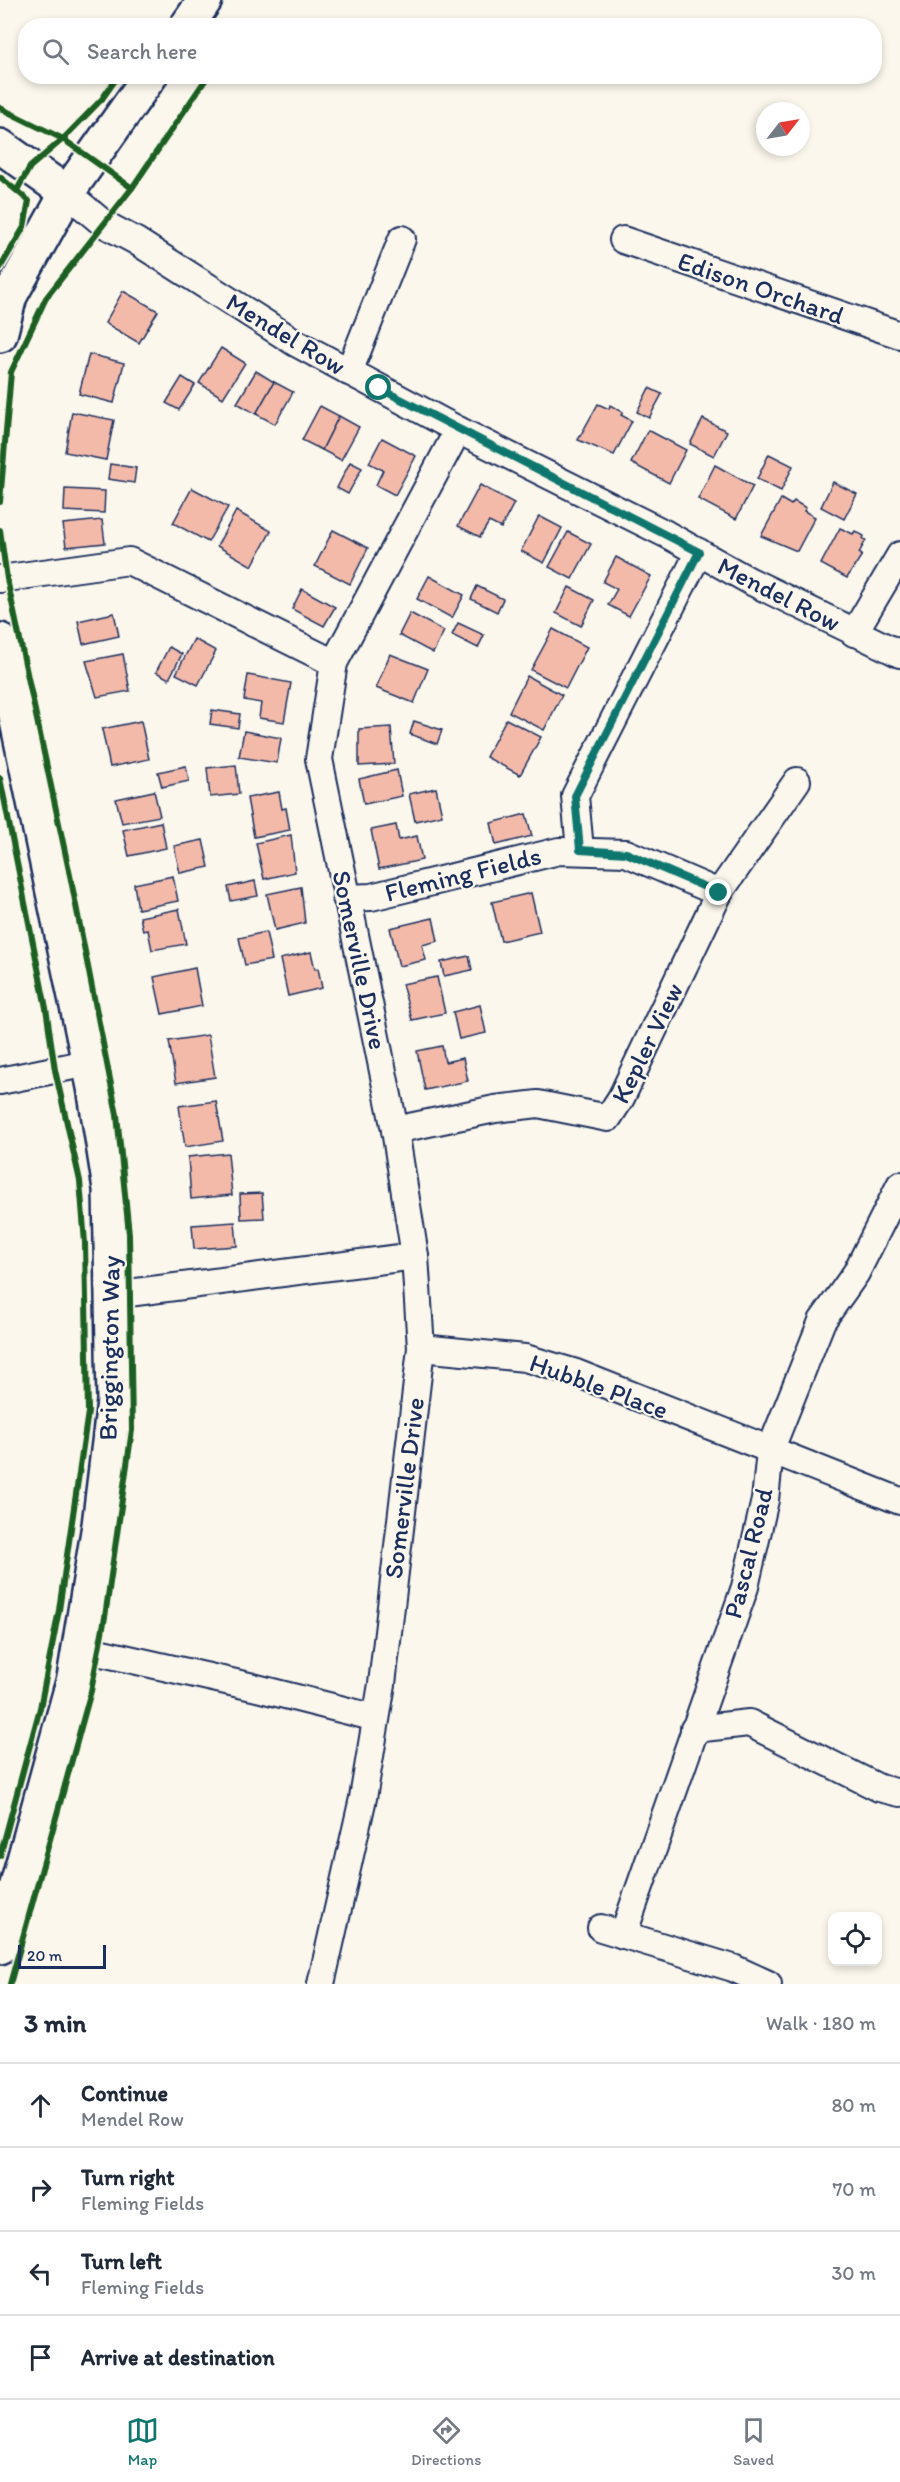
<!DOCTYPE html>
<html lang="en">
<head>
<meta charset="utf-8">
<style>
  body { margin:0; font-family:Itim,sans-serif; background:#f6f6f7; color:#1f2937 }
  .controls { position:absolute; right:18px; bottom:18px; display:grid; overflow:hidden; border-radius:12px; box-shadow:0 3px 9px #0003 }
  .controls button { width:54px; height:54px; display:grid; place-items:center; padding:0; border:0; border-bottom:2px solid #e0e1e3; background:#fff; color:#1f2937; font:30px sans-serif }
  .compass { position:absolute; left:756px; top:102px; width:54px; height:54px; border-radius:50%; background:#fff; box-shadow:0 3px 9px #0003; rotate:59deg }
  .scale { position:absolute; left:18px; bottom:15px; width:88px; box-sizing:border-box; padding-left:6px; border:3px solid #1b2f5e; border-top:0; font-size:16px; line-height:21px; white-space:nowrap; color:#1b2f5e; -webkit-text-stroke:4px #fbf7ec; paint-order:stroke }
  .stop { position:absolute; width:18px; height:18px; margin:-14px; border:4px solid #0f766e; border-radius:50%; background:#fff }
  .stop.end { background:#0f766e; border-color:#fff; box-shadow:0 2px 6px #0008 }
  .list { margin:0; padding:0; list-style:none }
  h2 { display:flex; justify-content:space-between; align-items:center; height:78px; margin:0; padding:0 24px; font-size:26px }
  h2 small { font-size:20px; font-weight:400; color:#747a83 }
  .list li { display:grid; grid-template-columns:39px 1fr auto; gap:18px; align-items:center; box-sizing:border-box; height:84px; padding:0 24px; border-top:2px solid #e0e1e3 }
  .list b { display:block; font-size:22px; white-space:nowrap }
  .list p { margin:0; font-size:20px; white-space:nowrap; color:#747a83 }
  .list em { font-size:20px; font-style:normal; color:#747a83 }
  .icon { flex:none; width:33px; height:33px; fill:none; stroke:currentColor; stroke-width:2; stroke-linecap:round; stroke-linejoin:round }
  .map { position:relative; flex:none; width:900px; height:1984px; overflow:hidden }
  .search { position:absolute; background:#fff; box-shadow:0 3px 9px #0003; left:18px; right:18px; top:18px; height:66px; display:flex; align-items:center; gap:15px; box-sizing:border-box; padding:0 21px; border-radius:24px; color:#747a83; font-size:22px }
  .sheet { height:414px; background:#fff }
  nav { display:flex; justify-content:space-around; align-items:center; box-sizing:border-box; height:84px; border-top:2px solid #e0e1e3; background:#fff; font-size:16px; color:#747a83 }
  nav a { display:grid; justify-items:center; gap:3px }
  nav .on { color:#0f766e }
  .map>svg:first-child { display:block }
  .building { fill:#f3baaa; stroke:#1b2f5e; stroke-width:1.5 }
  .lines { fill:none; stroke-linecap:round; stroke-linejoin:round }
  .street-casing { stroke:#1b2f5e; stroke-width:30 }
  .secondary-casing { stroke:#1b2f5e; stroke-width:38 }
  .street { stroke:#fbf7ec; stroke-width:26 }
  .secondary { stroke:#fbf7ec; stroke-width:33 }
  .cycleway-casing { stroke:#fbf7ec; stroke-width:10 }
  .cycleway { stroke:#1b5e20; stroke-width:6 }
  .route { stroke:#0f766e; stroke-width:8 }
  .labels { text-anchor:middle; stroke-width:4.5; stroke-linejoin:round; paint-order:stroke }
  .street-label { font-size:26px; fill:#1b2f5e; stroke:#fbf7ec }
</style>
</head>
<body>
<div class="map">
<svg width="900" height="1984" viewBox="0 0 900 1984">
  <rect width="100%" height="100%" fill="#fbf7ec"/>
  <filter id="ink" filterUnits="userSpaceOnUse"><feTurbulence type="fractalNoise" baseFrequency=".0167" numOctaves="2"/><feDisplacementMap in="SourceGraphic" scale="12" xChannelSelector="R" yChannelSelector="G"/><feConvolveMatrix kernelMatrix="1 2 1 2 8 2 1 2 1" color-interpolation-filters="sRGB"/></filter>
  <g filter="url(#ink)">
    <g class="building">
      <path d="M123 291 158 311 139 343 105 323Z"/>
      <path d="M221 348 245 363 223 398 199 383Z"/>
      <path d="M89 354 124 363 114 403 79 394Z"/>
      <path d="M256 371 274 382 256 414 237 403Z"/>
      <path d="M182 377 195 385 179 410 166 403Z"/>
      <path d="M274 382 293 392 275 424 256 414Z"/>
      <path d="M649 388 662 394 649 418 637 412Z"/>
      <path d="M598 404 609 409 610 405 623 412 621 415 632 421 614 455 578 440Z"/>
      <path d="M320 406 339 416 322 450 302 440Z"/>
      <path d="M72 412 114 420 106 460 65 452Z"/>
      <path d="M339 416 359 427 341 460 322 450Z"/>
      <path d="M703 419 727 431 714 456 690 444Z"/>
      <path d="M648 430 686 450 669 483 631 463Z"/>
      <path d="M382 438 416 456 395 495 376 485 383 470 369 463Z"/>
      <path d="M769 454 793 466 781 491 757 479Z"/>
      <path d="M350 462 362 468 348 494 337 488Z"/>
      <path d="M110 464 136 468 134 483 108 479Z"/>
      <path d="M715 465 753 486 736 519 698 499Z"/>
      <path d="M833 482 857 494 844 519 821 507Z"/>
      <path d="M480 485 514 503 501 528 489 522 480 537 458 526Z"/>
      <path d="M192 488 228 507 208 542 173 523Z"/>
      <path d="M65 489 105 491 104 513 64 511Z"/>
      <path d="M781 499 791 505 794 501 806 508 804 511 815 517 797 551 761 536Z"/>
      <path d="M236 511 271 531 252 566 217 546Z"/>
      <path d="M539 516 562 528 544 563 521 551Z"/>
      <path d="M102 520 105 543 66 547 63 524Z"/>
      <path d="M840 528 853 534 855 531 864 536 863 539 866 540 859 553 862 555 847 578 821 564Z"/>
      <path d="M333 530 368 548 350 584 315 566Z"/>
      <path d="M568 532 591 544 572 579 549 567Z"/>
      <path d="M616 557 651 576 629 616 608 605 617 589 603 582Z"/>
      <path d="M429 576 464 595 452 618 417 599Z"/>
      <path d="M477 586 503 599 497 612 471 599Z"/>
      <path d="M569 587 594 600 581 626 556 613Z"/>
      <path d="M302 589 335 607 324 626 292 609Z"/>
      <path d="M114 613 119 636 83 644 78 621Z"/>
      <path d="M410 613 444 631 433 653 399 635Z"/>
      <path d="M458 623 484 635 478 648 452 635Z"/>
      <path d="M553 629 587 647 566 688 531 670Z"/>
      <path d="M194 639 216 651 198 685 176 674Z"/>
      <path d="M169 647 182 654 169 679 156 672Z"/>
      <path d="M123 654 130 691 97 697 86 661Z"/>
      <path d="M390 654 428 669 414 703 376 688Z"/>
      <path d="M248 675 291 683 284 722 259 718 261 703 244 700Z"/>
      <path d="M527 676 562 695 544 730 509 712Z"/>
      <path d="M212 710 240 714 238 728 210 724Z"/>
      <path d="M506 719 541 737 520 775 486 757Z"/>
      <path d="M141 721 149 759 110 767 102 729Z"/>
      <path d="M414 721 442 730 437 744 410 734Z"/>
      <path d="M391 727 394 764 359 766V729Z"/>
      <path d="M244 731 281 738 277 763 239 757Z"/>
      <path d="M236 765 239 794 210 797 207 768Z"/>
      <path d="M186 766 189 781 162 787 158 772Z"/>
      <path d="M397 770 402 796 364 804 359 779Z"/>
      <path d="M436 788 442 815 415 821 409 794Z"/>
      <path d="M154 791 160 816 122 823 116 799Z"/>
      <path d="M279 792 282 809 286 808 290 830 254 837 247 798Z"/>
      <path d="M526 814 532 836 496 845 491 823Z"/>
      <path d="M161 822 166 848 129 856 123 830Z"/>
      <path d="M396 825 399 840 417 836 422 860 379 869 371 830Z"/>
      <path d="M291 835 295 872 264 879 256 843Z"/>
      <path d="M203 840 209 867 180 873 174 846Z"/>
      <path d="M173 876 178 901 138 909 134 884Z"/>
      <path d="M255 881 258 896 231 901 228 887Z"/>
      <path d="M301 887 305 923 275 930 267 894Z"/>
      <path d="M531 893 540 932 501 941 492 902Z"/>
      <path d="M179 909 186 944 152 950 148 930 143 931 140 917Z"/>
      <path d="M433 918 438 941 422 945 426 960 399 966 390 928Z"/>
      <path d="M266 932 272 960 245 965 239 938Z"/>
      <path d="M311 952 315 969 318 968 322 988 288 996 280 959Z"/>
      <path d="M469 956 472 970 444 976 441 962Z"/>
      <path d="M195 968 202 1006 162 1014 154 977Z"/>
      <path d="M437 977 445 1013 412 1020 402 984Z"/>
      <path d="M480 1005 486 1033 459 1039 453 1012Z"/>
      <path d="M208 1035 215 1077 176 1083 169 1041Z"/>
      <path d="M442 1046 445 1062 463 1058 468 1081 425 1090 417 1051Z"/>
      <path d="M216 1101 223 1141 185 1147 179 1106Z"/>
      <path d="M228 1153 232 1195 191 1199 188 1157Z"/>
      <path d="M262 1193 264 1218 241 1219 240 1194Z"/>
      <path d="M235 1222 237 1246 194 1249 192 1225Z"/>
    </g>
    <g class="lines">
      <g class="street-casing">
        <g id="street">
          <path d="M67 193 104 224 136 241 296 343 458 430 666 534 750 581 900 654"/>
          <path d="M623 240 900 335"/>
          <path d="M349 372 402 239"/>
          <path d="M0 579 129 561 334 663"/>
          <path d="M854 633 900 555"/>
          <path d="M580 850 575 796 699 552"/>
          <path d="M346 898 371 897 559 851 626 853 719 893"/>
          <path d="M0 1081 88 1063"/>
          <path d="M395 1130 495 1109 538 1104 608 1118 621 1098 719 893 797 781"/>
          <path d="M113 1295 415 1256"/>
          <path d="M421 1348 525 1358 576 1373 900 1501"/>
          <path d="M80 1648 253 1687 376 1718"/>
          <path d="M694 1729 749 1723 879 1788 900 1793"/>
          <path d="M601 1928 733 1968 768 1984"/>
          <path d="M623 1935 745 1587 765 1500 770 1451 822 1321 856 1273 900 1185"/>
          <path d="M321 1984 363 1798 382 1684 421 1348 415 1256 395 1130 319 759 334 663 458 430"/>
        </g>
      </g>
      <g class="secondary-casing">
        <g id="secondary">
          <path d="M187 26 205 0"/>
          <path d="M0 146 67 193"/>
          <path d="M0 335 10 296 67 193 150 76"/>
          <path d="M0 640 94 1087 110 1189 114 1401 99 1525 74 1678 0 1947"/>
        </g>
      </g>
      <use href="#street" class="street"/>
      <use href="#secondary" class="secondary"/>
      <g class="cycleway-casing">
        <g id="cycleway">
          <path d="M0 108 63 139 102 99 118 76"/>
          <path d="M0 177 29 201 24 227 0 268"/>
          <path d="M132 188 208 76"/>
          <path d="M0 502 11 372 46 298 132 188 63 139 30 167 17 190"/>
          <path d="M0 530 7 579 71 880 117 1115 129 1234 132 1430 105 1617 91 1691 10 1984"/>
          <path d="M0 778 46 1008 55 1070 80 1181 85 1243 88 1412 59 1610 40 1708 0 1856"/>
        </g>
      </g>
      <use href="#cycleway" class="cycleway"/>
    </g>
  </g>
  <g class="lines" filter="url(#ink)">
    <path class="route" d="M379 388 699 552 575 796 580 850 626 853 719 893"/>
  </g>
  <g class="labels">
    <g class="street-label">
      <text transform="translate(761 288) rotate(19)" y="9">Edison Orchard</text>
      <text transform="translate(286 334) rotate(31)" y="9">Mendel Row</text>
      <text transform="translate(779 594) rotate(27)" y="9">Mendel Row</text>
      <text transform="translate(463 874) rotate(-14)" y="9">Fleming Fields</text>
      <text transform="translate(360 960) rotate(78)" y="9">Somerville Drive</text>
      <text transform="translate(647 1043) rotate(-64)" y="9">Kepler View</text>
      <text transform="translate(109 1348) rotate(-89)" y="9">Briggington Way</text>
      <text transform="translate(599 1386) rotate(20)" y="9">Hubble Place</text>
      <text transform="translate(404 1488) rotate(-83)" y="9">Somerville Drive</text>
      <text transform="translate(748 1553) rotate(-76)" y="9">Pascal Road</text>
    </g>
  </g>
</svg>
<div class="controls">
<button><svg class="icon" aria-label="locate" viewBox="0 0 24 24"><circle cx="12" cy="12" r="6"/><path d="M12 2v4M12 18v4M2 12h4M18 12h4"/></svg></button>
</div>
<svg class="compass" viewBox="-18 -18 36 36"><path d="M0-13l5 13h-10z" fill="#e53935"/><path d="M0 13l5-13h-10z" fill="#747a83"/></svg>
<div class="scale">20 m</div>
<div class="stop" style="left:379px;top:388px"></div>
<div class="stop end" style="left:719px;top:893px"></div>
<div class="search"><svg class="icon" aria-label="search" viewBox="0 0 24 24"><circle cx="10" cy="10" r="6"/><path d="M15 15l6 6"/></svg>Search here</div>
</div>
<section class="sheet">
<h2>3 min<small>Walk · 180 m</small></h2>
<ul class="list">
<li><svg class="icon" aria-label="ahead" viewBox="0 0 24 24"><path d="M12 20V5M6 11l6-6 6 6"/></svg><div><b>Continue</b><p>Mendel Row</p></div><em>80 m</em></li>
<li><svg class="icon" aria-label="right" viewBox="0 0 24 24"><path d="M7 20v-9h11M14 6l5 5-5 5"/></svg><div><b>Turn right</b><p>Fleming Fields</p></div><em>70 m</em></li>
<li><svg class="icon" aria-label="left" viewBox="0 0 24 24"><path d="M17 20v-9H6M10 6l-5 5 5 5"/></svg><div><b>Turn left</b><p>Fleming Fields</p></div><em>30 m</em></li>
<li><svg class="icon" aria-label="arrive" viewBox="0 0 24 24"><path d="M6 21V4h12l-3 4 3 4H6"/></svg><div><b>Arrive at destination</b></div></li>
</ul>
</section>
<nav>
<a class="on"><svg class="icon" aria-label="map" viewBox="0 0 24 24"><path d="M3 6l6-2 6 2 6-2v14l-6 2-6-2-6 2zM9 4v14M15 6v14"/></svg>Map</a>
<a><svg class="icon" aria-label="directions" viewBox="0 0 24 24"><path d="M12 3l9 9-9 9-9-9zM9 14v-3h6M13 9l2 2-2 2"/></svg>Directions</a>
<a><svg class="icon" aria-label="saved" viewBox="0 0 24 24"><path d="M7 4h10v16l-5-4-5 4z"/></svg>Saved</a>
</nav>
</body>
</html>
